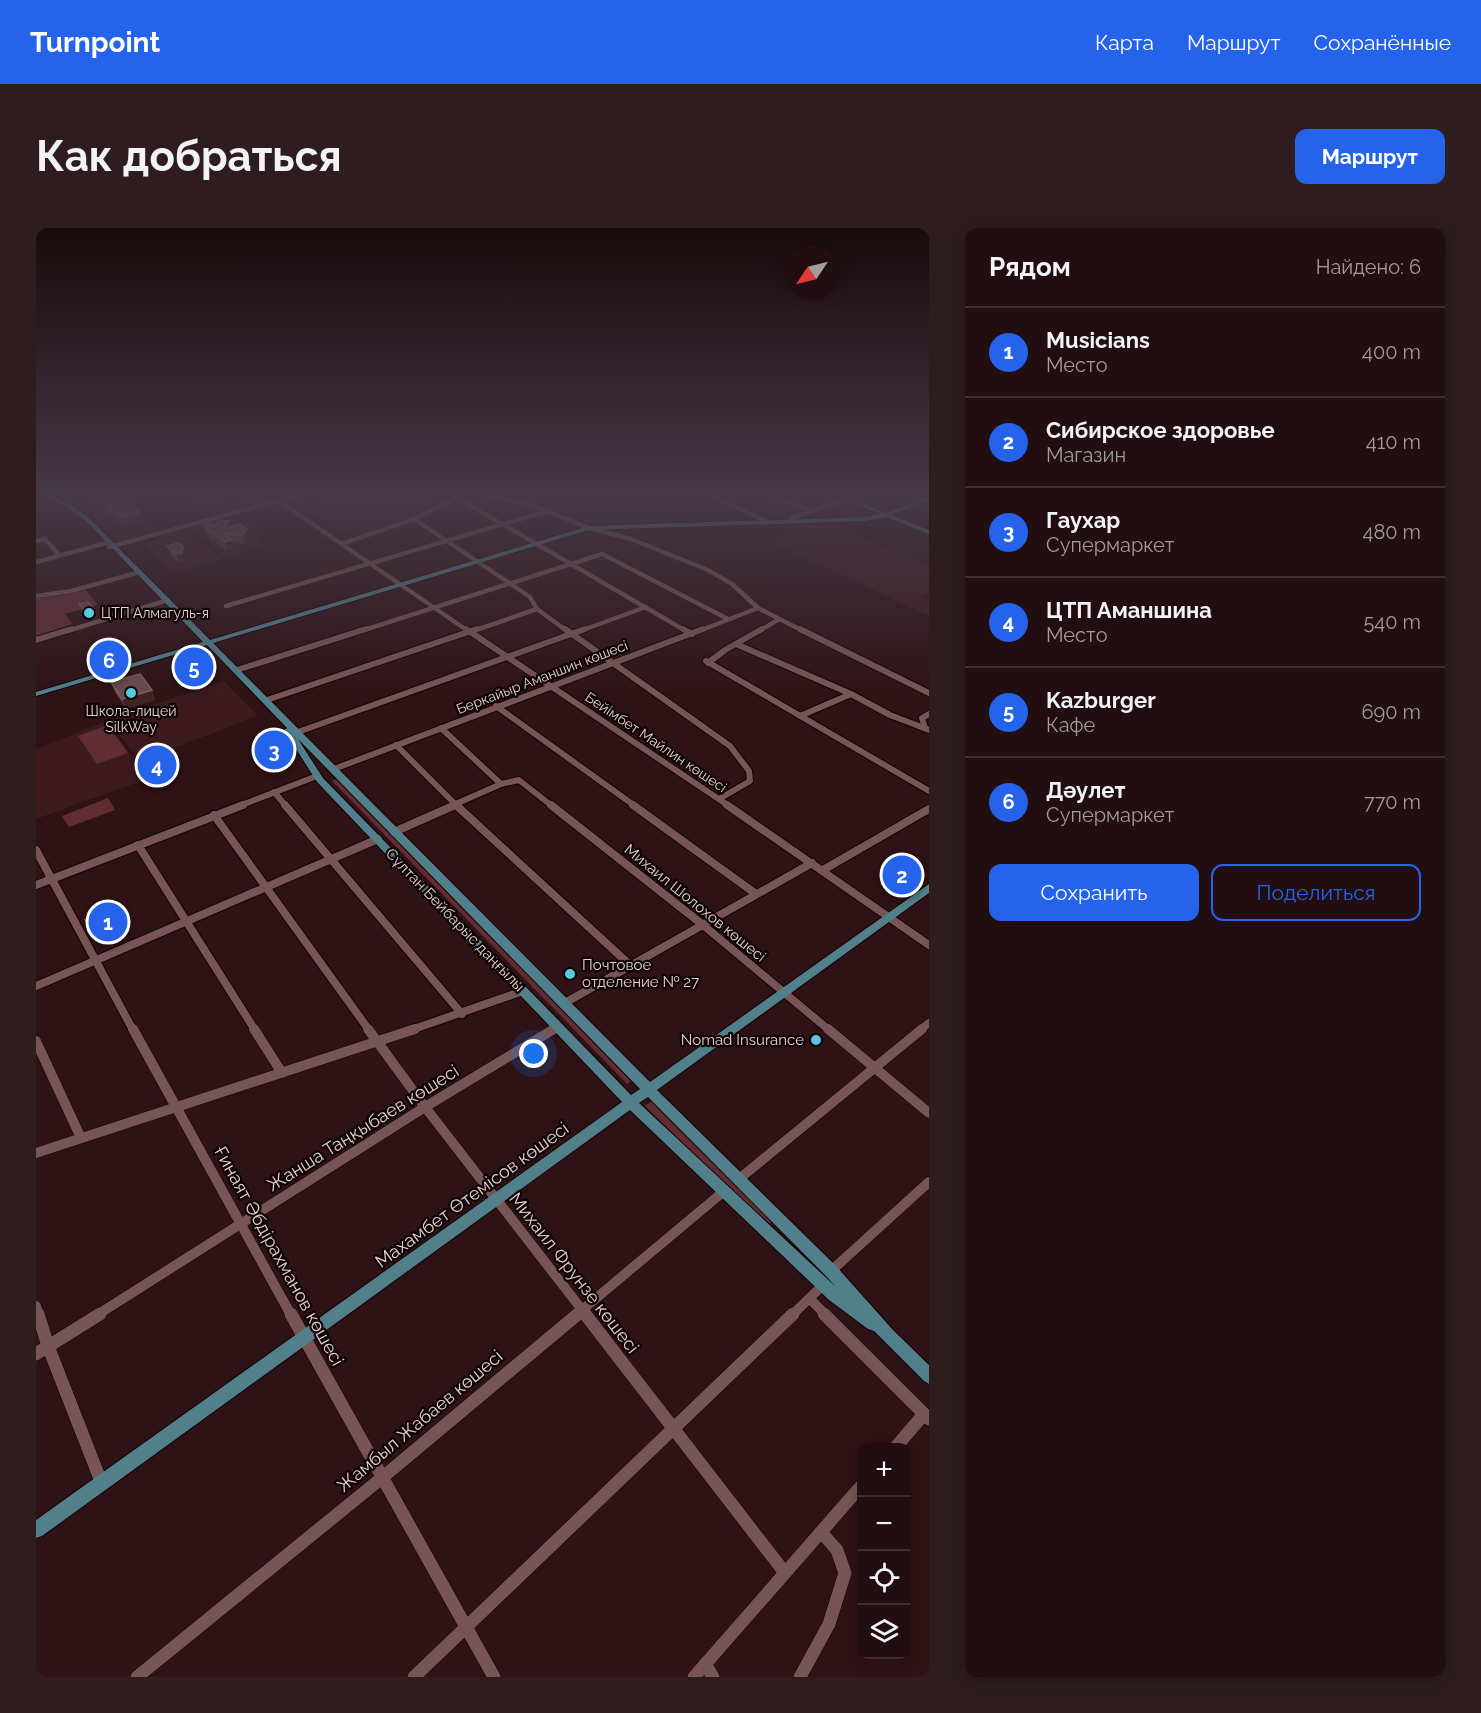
<!DOCTYPE html>
<html lang="ru">
<head>
<meta charset="utf-8">
<style>
  body { margin:0; font-family:Raleway,sans-serif; background:#2e1c1e; color:#f1f3f6 }
  .controls { position:absolute; right:18px; bottom:18px; display:grid; overflow:hidden; border-radius:12px; box-shadow:0 3px 15px #0003 }
  .controls button { width:54px; height:54px; display:grid; place-items:center; padding:0; border:0; border-bottom:2px solid #3f2e30; background:#220e10; color:#f1f3f6; font:30px sans-serif }
  .compass { position:absolute; left:749px; top:18px; width:54px; height:54px; border-radius:50%; background:#220e10; box-shadow:0 3px 15px #0003; rotate:235deg }
  .you { position:absolute; left:498px; top:826px; width:21px; height:21px; margin:-15px; border:4px solid #fff; border-radius:50%; background:#1a73e8; box-shadow:0 0 0 9px #1a73e833 }
  .badge { display:grid; place-items:center; width:39px; height:39px; border-radius:50%; background:#2563eb; color:#fff; font-size:20px; font-weight:700 }
  .pin { position:absolute; translate:-50% -50%; border:3px solid #fff; box-shadow:0 2px 6px #0006 }
  .list { margin:0; padding:0; list-style:none }
  h2 { display:flex; justify-content:space-between; align-items:center; height:78px; margin:0; padding:0 24px; font-size:26px }
  h2 small { font-size:20px; font-weight:400; color:#a29c9f }
  .list li { display:grid; grid-template-columns:39px 1fr auto; gap:18px; align-items:center; box-sizing:border-box; height:90px; padding:0 24px; border-top:2px solid #3f2e30 }
  .list b { display:block; font-size:22px; white-space:nowrap }
  .list p { margin:0; font-size:20px; white-space:nowrap; color:#a29c9f }
  .list em { font-size:20px; font-style:normal; color:#a29c9f }
  .actions { display:flex; gap:12px; padding:18px 24px }
  .actions a { flex:1; padding:14px 0; border:2px solid #2563eb; border-radius:12px; text-align:center; font-size:21px; color:#2563eb }
  .actions .main { background:#2563eb; color:#fff }
  .icon { flex:none; width:33px; height:33px; fill:none; stroke:currentColor; stroke-width:2; stroke-linecap:round; stroke-linejoin:round }
  .map { position:relative; flex:none; width:893px; height:1449px; overflow:hidden; border-radius:12px }
  header { display:flex; align-items:center; gap:36px; box-sizing:border-box; height:84px; padding:0 30px; background:#2563eb; color:#fff }
  header strong { font-size:28px }
  nav { display:flex; gap:33px; margin-inline-start:auto; font-size:21px }
  .intro { display:flex; align-items:center; justify-content:space-between; box-sizing:border-box; height:144px; padding:0 36px }
  h1 { margin:0; font-size:42px }
  .button { padding:15px 27px; border-radius:12px; background:#2563eb; color:#fff; font-size:21px; font-weight:700 }
  main { display:flex; gap:36px; padding:0 36px }
  aside { flex:1; background:#220e10; border-radius:12px; box-shadow:0 3px 15px #0003 }
  .map>svg:first-child { display:block }
  .built { fill:#3c1a1e }
  .green { fill:#622d32 }
  .lines { fill:none; stroke-linecap:round; stroke-linejoin:round }
  .minor-far4-casing { stroke:#140103; stroke-width:5 }
  .minor-far3-casing { stroke:#140103; stroke-width:8 }
  .minor-far2-casing { stroke:#140103; stroke-width:10 }
  .minor-far1-casing { stroke:#140103; stroke-width:11 }
  .minor-casing { stroke:#140103; stroke-width:14 }
  .major-casing { stroke:#140103; stroke-width:2 }
  .minor-far4 { stroke:#775556; stroke-width:4.5 }
  .minor-far3 { stroke:#775556; stroke-width:6 }
  .minor-far2 { stroke:#775556; stroke-width:8 }
  .minor-far1 { stroke:#775556; stroke-width:10 }
  .minor { stroke:#775556; stroke-width:13 }
  .major { fill:#51808b; fill-rule:evenodd }
  .wall { fill:#593a3c }
  .shaded-wall { fill:#412326 }
  .building { fill:#684a4c; stroke:#7b5f61; stroke-width:1.5 }
  .poi-dot { fill:#55cae0; stroke:#0e0404; stroke-width:2 }
  .labels { text-anchor:middle; stroke-width:4.5; stroke-linejoin:round; paint-order:stroke }
  .far-poi-label { font-size:14px; fill:#e5d0d1; stroke:#0e0404; text-anchor:start }
  .far-street-label { font-size:14px; fill:#e5d0d1; stroke:#0e0404 }
  .street-label { font-size:15px; fill:#e5d0d1; stroke:#0e0404 }
  .poi-label { font-size:15px; fill:#e5d0d1; stroke:#0e0404; text-anchor:start }
  .near-street-label { font-size:18px; fill:#e5d0d1; stroke:#0e0404 }
</style>
</head>
<body>
<header>
<strong>Turnpoint</strong>
<nav><a>Карта</a><a>Маршрут</a><a>Сохранённые</a></nav>
</header>
<div class="intro"><h1>Как добраться</h1><a class="button">Маршрут</a></div>
<main>
<div class="map">
<svg width="893" height="1449" viewBox="0 0 893 1449">
  <rect width="100%" height="100%" fill="#2e1215"/>
  <g class="built">
    <path d="M145 264H187L191 266 190 270 161 278Z"/>
    <path d="M300 264H414L359 294 323 308 292 299 297 295 283 291 269 280Z"/>
    <path d="M85 273 117 296 122 303 85 313 50 281Z"/>
    <path d="M206 286 228 302 225 304 229 307 220 310 230 318 191 329 153 300Z"/>
    <path d="M780 294 791 295 893 339V365L887 368 893 373V388L734 313Z"/>
    <path d="M149 302 185 331 150 342 134 343 107 318 113 316 116 312Z"/>
    <path d="M188 453 222 488 103 533 72 492Z"/>
    <path d="M70 493 111 551 0 591V521Z"/>
  </g>
  <g class="green">
    <path d="M49 361 62 377 29 386 37 396 0 408V370Z"/>
    <path d="M72 497 92 525 61 536 42 508Z"/>
    <path d="M301 551 597 852 591 856 296 553Z"/>
    <path d="M72 570 79 582 33 599 26 588Z"/>
    <path d="M616 873 738 992 731 998 609 878Z"/>
  </g>
  <g class="lines">
    <g class="minor-far4-casing">
      <g id="minor-far4">
        <path d="M207 264V268L224 278"/>
        <path d="M424 264 418 268 650 403"/>
        <path d="M435 264 498 278 553 300 595 311 672 342 696 356 722 380 767 403"/>
        <path d="M668 264 732 294"/>
        <path d="M729 264 775 283"/>
        <path d="M866 264 888 272"/>
        <path d="M243 273 432 403"/>
        <path d="M378 291 494 369 501 381 531 403"/>
        <path d="M757 293 756 290 811 271"/>
        <path d="M0 313 9 311 23 327"/>
        <path d="M305 316 378 291 425 268"/>
        <path d="M73 319 274 264"/>
        <path d="M0 334 74 314"/>
        <path d="M0 368 35 363 104 344"/>
        <path d="M190 378 512 283"/>
        <path d="M31 403 132 372"/>
        <path d="M325 403 566 326 692 391"/>
        <path d="M437 403 501 381"/>
        <path d="M544 403 610 379"/>
        <path d="M663 403 722 380"/>
        <path d="M723 403 742 392"/>
      </g>
    </g>
    <g class="minor-far3-casing">
      <g id="minor-far3">
        <path d="M430 401 693 578"/>
        <path d="M529 401 694 518 713 543 714 553 683 571"/>
        <path d="M647 401 656 406"/>
        <path d="M764 401 893 465"/>
        <path d="M0 412 36 401"/>
        <path d="M700 416 815 466 854 487 893 502"/>
        <path d="M670 433 893 563"/>
        <path d="M672 435 689 422 726 401"/>
        <path d="M201 442 330 401"/>
        <path d="M231 472 441 401"/>
        <path d="M460 478 599 578"/>
        <path d="M764 488 815 466"/>
        <path d="M405 500 465 556 483 552 516 578"/>
        <path d="M889 500 886 490 893 486"/>
        <path d="M262 504 549 401"/>
        <path d="M360 517 421 578"/>
        <path d="M298 541 667 401"/>
        <path d="M238 564 250 578"/>
        <path d="M203 578 281 548"/>
        <path d="M415 578 465 556"/>
      </g>
    </g>
    <g class="minor-far2-casing">
      <g id="minor-far2">
        <path d="M249 577 426 786"/>
        <path d="M420 577 594 737"/>
        <path d="M515 577 667 697 793 802"/>
        <path d="M597 577 720 666"/>
        <path d="M691 577 893 717"/>
        <path d="M178 587 333 802"/>
        <path d="M358 604 419 577"/>
        <path d="M102 617 219 802"/>
        <path d="M0 622 97 802"/>
        <path d="M787 642 893 581"/>
        <path d="M0 657 207 577"/>
        <path d="M0 758 342 611"/>
        <path d="M527 776 776 635"/>
        <path d="M375 802 487 763"/>
        <path d="M516 802 521 799"/>
        <path d="M884 802 893 795"/>
      </g>
    </g>
    <g class="minor-far1-casing">
      <g id="minor-far1">
        <path d="M97 801 255 1087"/>
        <path d="M218 801 246 845"/>
        <path d="M332 801 389 879 550 1087"/>
        <path d="M792 801 893 885"/>
        <path d="M0 813 45 910"/>
        <path d="M0 925 379 801"/>
        <path d="M703 951 886 801"/>
        <path d="M795 1043 893 954"/>
        <path d="M774 1071 790 1087"/>
        <path d="M0 1078 3 1087"/>
        <path d="M61 1087 389 879 518 801"/>
        <path d="M540 1087 687 964"/>
        <path d="M756 1087 787 1057"/>
      </g>
    </g>
    <g class="minor-casing">
      <g id="minor">
        <path d="M2 1086 12 1118 66 1256"/>
        <path d="M255 1086 458 1449"/>
        <path d="M549 1086 749 1345"/>
        <path d="M788 1086 893 1191"/>
        <path d="M0 1126 64 1086"/>
        <path d="M859 1220 888 1186"/>
        <path d="M669 1436 677 1449"/>
        <path d="M101 1449 347 1249 542 1086"/>
        <path d="M378 1449 757 1086"/>
        <path d="M658 1449 826 1257"/>
        <path d="M764 1449 793 1396 809 1345 801 1322 785 1304"/>
      </g>
    </g>
    <g class="major-casing">
      <path id="major" d="M0 264C18 263 40 281 54 291L174 412 553 298 830 289 844 286 791 264H798L850 285 893 268V272L856 287 893 302V306L850 289 830 293 553 302 177 415 614 854 893 656V665L621 862 800 1038 857 1102 893 1137V1156L888 1153 838 1103 832 1101 793 1072 594 882 6 1308 0 1310V1292L586 874 281 554 248 502 251 500 171 417 0 468V464L167 414 50 293 29 278ZM262 511 604 861 595 867 287 550ZM612 869 790 1048 800 1059 603 875Z"/>
    </g>
    <use href="#minor-far4" class="minor-far4"/>
    <use href="#minor-far3" class="minor-far3"/>
    <use href="#minor-far2" class="minor-far2"/>
    <use href="#minor-far1" class="minor-far1"/>
    <use href="#minor" class="minor"/>
    <use href="#major" class="major"/>
  </g>
  <g class="wall">
    <path d="M53 264H80L107 294 88 299 55 269Z"/>
    <path d="M167 296 195 299 213 310 208 316 196 315 198 320 191 323 179 313H175L174 309 169 305Z"/>
    <path d="M131 318H147L149 327 148 333 143 335 134 327Z"/>
    <path d="M43 376 61 388 52 390 46 383Z"/>
    <path d="M75 454 116 462 119 472 90 481 79 464Z"/>
    <path d="M243 511 254 515 256 521 250 523 245 518Z"/>
    <path d="M108 530 132 537 115 543 111 537Z"/>
  </g>
  <g class="shaded-wall">
    <path d="M104 284 107 294 88 299 85 289Z"/>
    <path d="M193 293 195 301 188 306 186 301Z"/>
    <path d="M211 301 213 310 208 316 206 307Z"/>
    <path d="M196 312 198 320 191 323 189 314Z"/>
    <path d="M147 318 149 327 148 333 143 335 140 326Z"/>
    <path d="M58 381 61 388 52 390 49 384Z"/>
    <path d="M116 462 119 472 90 481 86 471Z"/>
    <path d="M254 515 256 521 250 523 248 517Z"/>
    <path d="M130 530 132 537 115 543 113 537Z"/>
    <path d="M88 683 91 690 56 705 53 698Z"/>
  </g>
  <g class="building">
    <path d="M56 264H80L104 284 85 289Z"/>
    <path d="M183 292 193 293 186 301 204 296 211 301 206 307 188 306 196 312 189 314 177 305 173 304 174 302 167 296 173 295 178 298Z"/>
    <path d="M142 315 147 318 146 325 140 326 131 318Z"/>
    <path d="M52 374 58 381 49 384 43 376Z"/>
    <path d="M104 446 116 462 86 471 75 454Z"/>
    <path d="M249 509 254 515 248 517 243 511Z"/>
    <path d="M125 524 130 530 113 537 108 530Z"/>
    <path d="M84 676 88 683 53 698 49 691Z"/>
  </g>
  <linearGradient id="sky" x2="0" y2="1"><stop stop-color="#190a0c"/><stop offset="0.57" stop-color="#463946"/><stop offset="1" stop-color="#463946" stop-opacity="0"/></linearGradient>
  <rect width="893" height="467" fill="url(#sky)"/>
  <g class="poi-dot">
    <circle cx="53" cy="385" r="6"/>
    <circle cx="95" cy="465" r="6"/>
    <circle cx="534" cy="746" r="6"/>
    <circle cx="780" cy="812" r="6"/>
  </g>
  <g class="labels">
    <g class="far-poi-label">
      <text x="65" y="390">ЦТП Алмагуль-я</text>
      <text x="95" y="488" text-anchor="middle">Школа-лицей<tspan x="95" dy="16">SilkWay</tspan></text>
    </g>
    <g class="far-street-label">
      <text transform="translate(506 449) rotate(-21)" y="5">Беркайыр Аманшин көшесі</text>
      <text transform="translate(620 514) rotate(34)" y="5">Бейімбет Майлин көшесі</text>
    </g>
    <g class="street-label">
      <text transform="translate(659 675) rotate(39)" y="5">Михаил Шолохов көшесі</text>
      <text transform="translate(419 692) rotate(46)" y="5">Сұлтан Бейбарыс даңғылы</text>
    </g>
    <g class="poi-label">
      <text x="546" y="742">Почтовое<tspan x="546" dy="17">отделение № 27</tspan></text>
      <text x="768" y="817" text-anchor="end">Nomad Insurance</text>
    </g>
    <g class="near-street-label">
      <text transform="translate(327 900) rotate(-32)" y="6">Жанша Таңқыбаев көшесі</text>
      <text transform="translate(436 967) rotate(-36)" y="6">Махамбет Өтемісов көшесі</text>
      <text transform="translate(243 1028) rotate(61)" y="6">Ғинаят Әбдірахманов көшесі</text>
      <text transform="translate(538 1045) rotate(52)" y="6">Михаил Фрунзе көшесі</text>
      <text transform="translate(384 1193) rotate(-40)" y="6">Жамбыл Жабаев көшесі</text>
    </g>
  </g>
</svg>
<div class="controls">
<button>+</button>
<button>−</button>
<button><svg class="icon" aria-label="locate" viewBox="0 0 24 24"><circle cx="12" cy="12" r="6"/><path d="M12 2v4M12 18v4M2 12h4M18 12h4"/></svg></button>
<button><svg class="icon" aria-label="layers" viewBox="0 0 24 24"><path d="M12 4l9 5-9 5-9-5zM3 14l9 5 9-5"/></svg></button>
</div>
<svg class="compass" viewBox="-18 -18 36 36"><path d="M0-13l5 13h-10z" fill="#e53935"/><path d="M0 13l5-13h-10z" fill="#a29c9f"/></svg>
<div class="you"></div>
<div class="pin badge" style="left:72px;top:694px">1</div>
<div class="pin badge" style="left:866px;top:647px">2</div>
<div class="pin badge" style="left:238px;top:522px">3</div>
<div class="pin badge" style="left:121px;top:537px">4</div>
<div class="pin badge" style="left:158px;top:439px">5</div>
<div class="pin badge" style="left:73px;top:432px">6</div>
</div>
<aside>
<h2>Рядом<small>Найдено: 6</small></h2>
<ul class="list">
<li><span class="badge">1</span><div><b>Musicians</b><p>Место</p></div><em>400 m</em></li>
<li><span class="badge">2</span><div><b>Сибирское здоровье</b><p>Магазин</p></div><em>410 m</em></li>
<li><span class="badge">3</span><div><b>Гаухар</b><p>Супермаркет</p></div><em>480 m</em></li>
<li><span class="badge">4</span><div><b>ЦТП Аманшина</b><p>Место</p></div><em>540 m</em></li>
<li><span class="badge">5</span><div><b>Kazburger</b><p>Кафе</p></div><em>690 m</em></li>
<li><span class="badge">6</span><div><b>Дәулет</b><p>Супермаркет</p></div><em>770 m</em></li>
</ul>
<div class="actions"><a class="main">Сохранить</a><a>Поделиться</a></div>
</aside>
</main>
</body>
</html>
